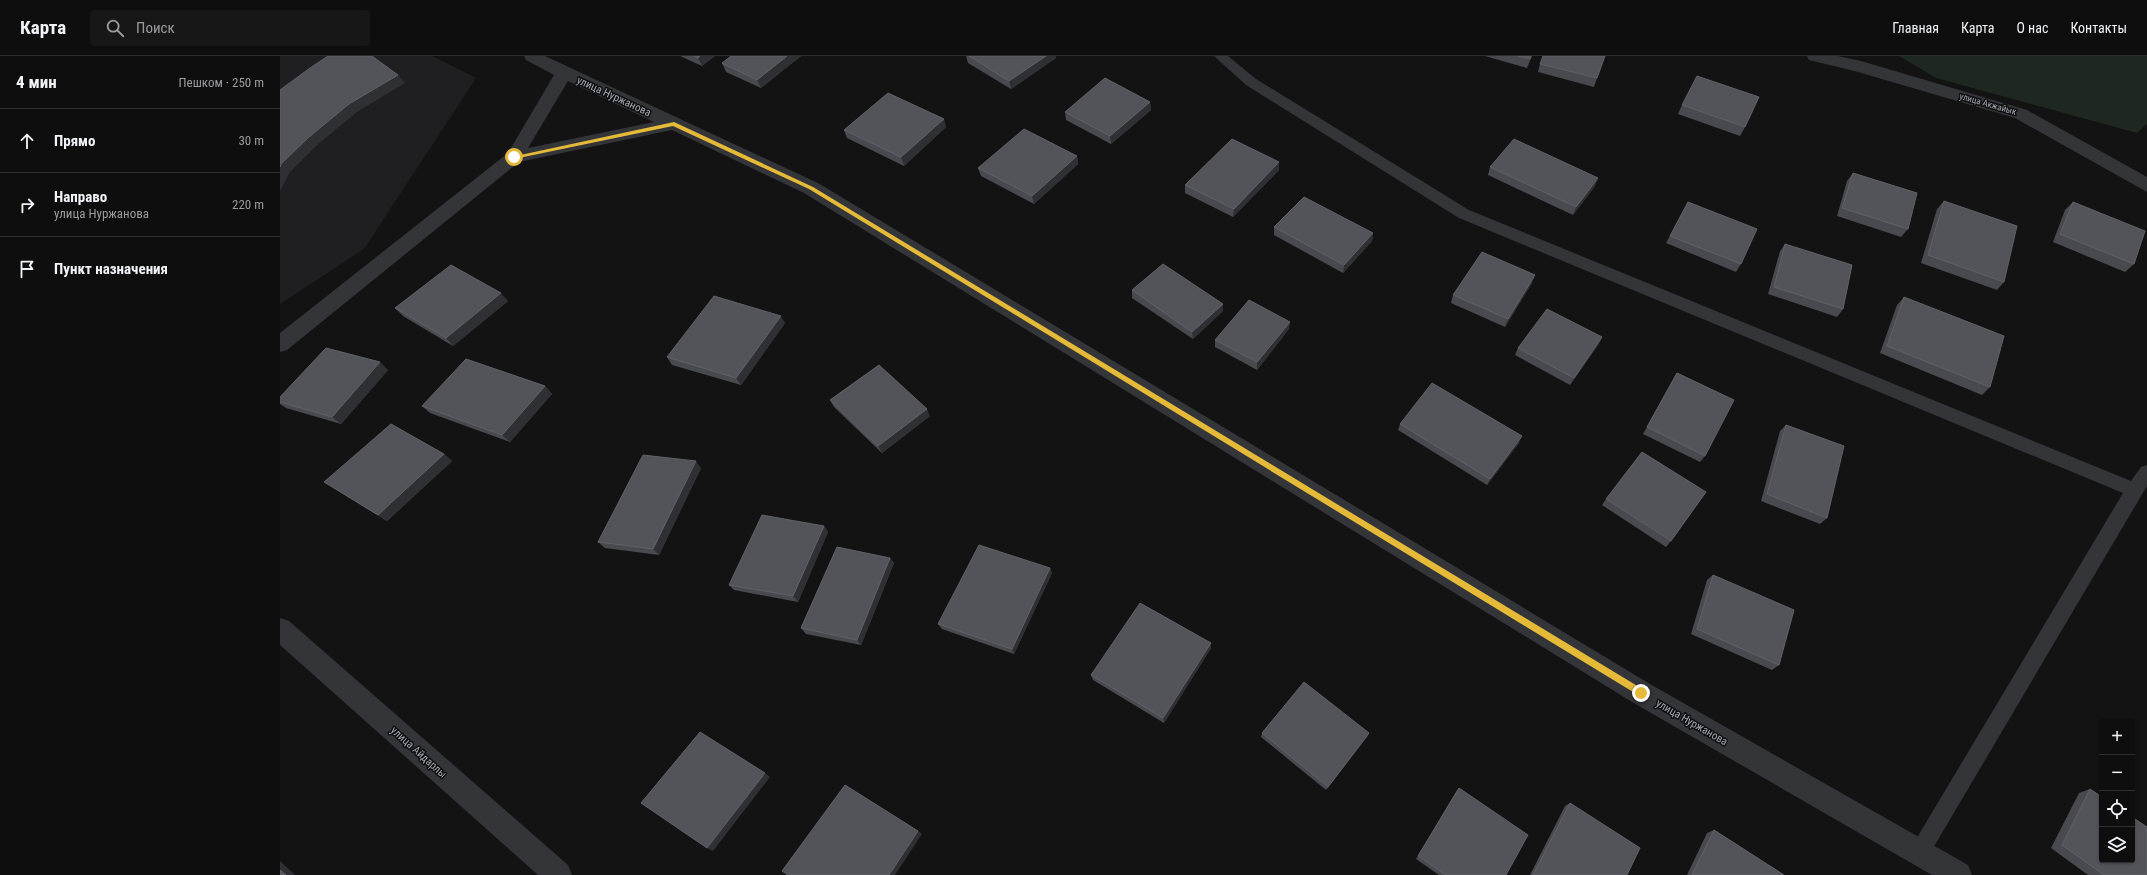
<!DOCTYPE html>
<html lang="ru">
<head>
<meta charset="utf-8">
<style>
  body { margin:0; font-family:"Roboto Condensed",sans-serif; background:#171718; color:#f1f3f6 }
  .controls { position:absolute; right:12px; bottom:12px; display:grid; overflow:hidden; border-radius:4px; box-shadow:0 1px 3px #0004 }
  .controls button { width:36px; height:36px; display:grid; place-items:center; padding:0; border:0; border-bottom:1px solid #2e2e2f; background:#0e0e0f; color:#f1f3f6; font:20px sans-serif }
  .stop { position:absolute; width:12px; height:12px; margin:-9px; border:3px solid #e6ba39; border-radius:50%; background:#fff }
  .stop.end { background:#e6ba39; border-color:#fff; box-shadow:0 1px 4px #0008 }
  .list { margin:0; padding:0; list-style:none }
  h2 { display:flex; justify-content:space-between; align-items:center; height:52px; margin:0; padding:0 16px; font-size:17px }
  h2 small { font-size:13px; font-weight:400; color:#9b9c9e }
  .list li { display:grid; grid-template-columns:26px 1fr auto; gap:12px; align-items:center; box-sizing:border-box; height:64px; padding:0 16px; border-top:1px solid #2e2e2f }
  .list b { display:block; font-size:15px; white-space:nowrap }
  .list p { margin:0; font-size:13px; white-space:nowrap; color:#9b9c9e }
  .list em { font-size:13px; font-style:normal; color:#9b9c9e }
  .icon { flex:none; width:22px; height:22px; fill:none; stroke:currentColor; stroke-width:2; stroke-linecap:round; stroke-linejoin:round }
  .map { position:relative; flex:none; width:1867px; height:819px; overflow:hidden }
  header { display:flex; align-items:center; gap:24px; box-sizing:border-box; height:56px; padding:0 20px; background:#0e0e0f; border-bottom:1px solid #2e2e2f }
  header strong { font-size:19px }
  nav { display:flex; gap:22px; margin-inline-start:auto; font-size:14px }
  .search { width:280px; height:36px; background:#171718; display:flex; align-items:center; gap:10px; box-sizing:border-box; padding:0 14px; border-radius:4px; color:#9b9c9e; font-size:15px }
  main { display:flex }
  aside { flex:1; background:#0e0e0f }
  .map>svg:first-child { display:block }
  .built { fill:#1f1f21 }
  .green { fill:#1f2721 }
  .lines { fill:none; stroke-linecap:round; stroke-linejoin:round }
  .lane { fill:#343539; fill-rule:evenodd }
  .street { fill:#343539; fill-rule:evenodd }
  .wall { fill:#494a4f }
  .shaded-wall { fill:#2f3033 }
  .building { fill:#53545a; stroke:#606268 }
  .route { fill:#e6ba39 }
  .labels { text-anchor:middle; stroke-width:3; stroke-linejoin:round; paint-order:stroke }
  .far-street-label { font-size:9px; fill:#a5a9b4; stroke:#0e0e0f }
  .street-label { font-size:11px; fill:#a5a9b4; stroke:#0e0e0f }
</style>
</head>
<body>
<header>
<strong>Карта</strong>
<div class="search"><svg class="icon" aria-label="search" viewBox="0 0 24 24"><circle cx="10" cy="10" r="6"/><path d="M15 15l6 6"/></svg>Поиск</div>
<nav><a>Главная</a><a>Карта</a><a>О нас</a><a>Контакты</a></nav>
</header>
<main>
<aside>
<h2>4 мин<small>Пешком · 250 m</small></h2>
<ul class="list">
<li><svg class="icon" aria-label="ahead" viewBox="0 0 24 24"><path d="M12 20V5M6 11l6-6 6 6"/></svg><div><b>Прямо</b></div><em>30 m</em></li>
<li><svg class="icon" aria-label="right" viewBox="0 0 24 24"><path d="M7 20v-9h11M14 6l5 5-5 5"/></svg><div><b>Направо</b><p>улица Нуржанова</p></div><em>220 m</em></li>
<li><svg class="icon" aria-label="arrive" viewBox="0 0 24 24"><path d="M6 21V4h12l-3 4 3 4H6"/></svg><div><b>Пункт назначения</b></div></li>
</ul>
</aside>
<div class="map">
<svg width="1867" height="819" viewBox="0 0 1867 819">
  <rect width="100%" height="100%" fill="#131314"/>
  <path class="built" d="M0 0H152L196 22 84 193 0 248Z"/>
  <path class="green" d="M1619 0H1867V68L1857 77 1656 22Z"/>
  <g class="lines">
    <path class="lane" d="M934 0H948L976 23 1189 154 1851 425 1861 411 1867 409V430L1646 804 1639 807 1632 804 1629 797 1632 790 1843 437 1179 162 966 29Z"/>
    <g class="street">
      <path d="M244 0H265L538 127 1370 628 1688 809 1692 819H1652L1352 646 524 137 392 74 239 106 7 294 0 296V277L228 97 274 19 246 4ZM288 25 374 66 248 92Z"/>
      <path d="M1527 0H1558L1581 5 1747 54 1867 121V136L1735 62 1578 16 1529 4Z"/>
      <path d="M0 562 9 565 288 809 292 819H258L0 589Z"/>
    </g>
  </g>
  <g class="wall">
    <path d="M400 0H435L422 10Z"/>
    <path d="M521 0 481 32 446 16 442 7Z"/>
    <path d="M686 0H776V2L731 33 688 7Z"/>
    <path d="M1205 0H1252L1247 12Z"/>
    <path d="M1260 8 1317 22 1314 31 1258 16Z"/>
    <path d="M870 46 871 54 831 88 786 64 785 56Z"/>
    <path d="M1402 49 1465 71 1460 80 1398 58Z"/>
    <path d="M666 71 624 110 567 82 564 74Z"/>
    <path d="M797 100 798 108 754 148 701 120 698 112Z"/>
    <path d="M1210 111 1315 130 1293 159 1208 119Z"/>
    <path d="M999 114 953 161 905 137V129Z"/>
    <path d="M1573 117 1628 173 1621 181 1557 160 1567 125Z"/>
    <path d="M1664 145 1724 226 1717 234 1641 207 1657 153Z"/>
    <path d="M1408 146 1461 208 1456 216 1386 187Z"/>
    <path d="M1793 146 1854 208 1845 216 1773 186 1785 154Z"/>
    <path d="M994 171 1093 177 1092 185 1063 217 994 179Z"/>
    <path d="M1505 188 1563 253 1557 261 1488 238 1500 195Z"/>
    <path d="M1252 227 1225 271 1171 247 1173 239Z"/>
    <path d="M852 234 943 248V255L913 283 852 242Z"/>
    <path d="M1624 241 1710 331 1702 339 1600 297 1617 249Z"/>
    <path d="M228 245 173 290 123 260 115 252Z"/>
    <path d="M505 267 461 329 392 309 387 301Z"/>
    <path d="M1009 273 977 314 935 291V284Z"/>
    <path d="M1322 281 1318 289 1290 329 1235 299 1238 292Z"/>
    <path d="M108 314 61 368 6 352 0 348V341Z"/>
    <path d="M1397 317 1425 400 1420 406 1363 378 1393 324Z"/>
    <path d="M265 330 272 338 230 386 150 357 142 350Z"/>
    <path d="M550 344 650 360 602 397 554 351Z"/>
    <path d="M1120 368 1239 387 1207 429 1118 374Z"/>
    <path d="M1506 369 1547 462 1540 468 1481 445 1500 375Z"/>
    <path d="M164 398 172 405 107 465 44 426Z"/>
    <path d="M421 412 379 499 325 492 318 486Z"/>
    <path d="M1326 443 1391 485 1386 491 1322 449Z"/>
    <path d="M544 470 548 476 518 546 454 534 449 529Z"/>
    <path d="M610 502 614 507 581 589 526 578 521 572Z"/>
    <path d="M770 512 772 517 734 598 662 573 658 568Z"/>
    <path d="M1433 519 1499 609 1492 614 1411 578 1427 524Z"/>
    <path d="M931 587V592L884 667 813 624 811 619Z"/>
    <path d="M982 677H1089L1087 681 1046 734 981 681Z"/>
    <path d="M1179 732 1226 819H1159L1136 803 1176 736Z"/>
    <path d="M1810 733 1867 819H1808L1771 792 1799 737Z"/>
    <path d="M1290 747 1347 819H1250L1285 750Z"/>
    <path d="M1434 774 1504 819H1407L1427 777Z"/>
  </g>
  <g class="shaded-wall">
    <path d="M420 0H435L422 10 418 2Z"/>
    <path d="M507 0H521L481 32 477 24Z"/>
    <path d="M766 0H776V2L731 33 729 25Z"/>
    <path d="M1251 0H1252L1247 12Z"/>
    <path d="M118 19 125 27 77 56 37 89 10 116 0 135V111L1 108 29 81 69 48Z"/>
    <path d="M870 46 871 54 831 88 830 80Z"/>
    <path d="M664 63 666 71 624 110 621 101Z"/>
    <path d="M797 100 798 108 754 148 752 140Z"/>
    <path d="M999 106V114L953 161 954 153Z"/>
    <path d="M1318 122 1315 130 1293 159 1296 151Z"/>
    <path d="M1093 177 1092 185 1063 217 1064 209Z"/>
    <path d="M1255 219 1252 227 1225 271 1228 263Z"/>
    <path d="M221 237 228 245 173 290 166 282Z"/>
    <path d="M943 248V255L913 283 912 276Z"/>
    <path d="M501 260 505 267 461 329 456 322Z"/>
    <path d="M1010 266 1009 273 977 314V306Z"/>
    <path d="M1322 281 1318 289 1290 329 1294 322Z"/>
    <path d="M100 306 108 314 61 368 52 361Z"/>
    <path d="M265 330 272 338 230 386 222 379Z"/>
    <path d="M647 353 650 360 602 397 598 390Z"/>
    <path d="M1242 380 1239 387 1207 429 1210 423Z"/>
    <path d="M164 398 172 405 107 465 98 459Z"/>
    <path d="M416 405 421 412 379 499 373 493Z"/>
    <path d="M544 470 548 476 518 546 513 540Z"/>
    <path d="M610 502 614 507 581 589 577 584Z"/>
    <path d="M770 512 772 517 734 598 732 593Z"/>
    <path d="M931 587V592L884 667 883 662Z"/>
    <path d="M1089 677 1087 681 1046 734 1048 731Z"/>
    <path d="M485 717 490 721 433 795 427 792Z"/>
    <path d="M638 775 642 778 615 819H609Z"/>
    <path d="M0 805 15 819H6L0 814Z"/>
  </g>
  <g class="building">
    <path d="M48 0H92L118 19 69 48 29 81 1 108 0 111V34L30 12Z"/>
    <path d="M414 0H420L418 2Z"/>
    <path d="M451 0H507L477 24 442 7Z"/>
    <path d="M689 0H766L729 25Z"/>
    <path d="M1238 0H1251L1250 3Z"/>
    <path d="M1263 0H1325L1317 22 1260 8Z"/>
    <path d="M1417 20 1479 41 1465 71 1402 49Z"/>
    <path d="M825 22 870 46 830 80 785 56Z"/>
    <path d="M608 37 664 63 621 101 564 74Z"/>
    <path d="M744 73 797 100 752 140 698 112Z"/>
    <path d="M952 83 999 106 954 153 905 129Z"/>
    <path d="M1234 83 1318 122 1296 151 1210 111Z"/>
    <path d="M1573 117 1637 137 1628 173 1562 152Z"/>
    <path d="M1024 141 1093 177 1064 209 994 171Z"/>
    <path d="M1664 145 1737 170 1724 226 1648 199Z"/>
    <path d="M1408 146 1477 173 1461 208 1390 180Z"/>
    <path d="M1793 146 1865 175 1854 208 1780 178Z"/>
    <path d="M1505 188 1572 209 1563 253 1494 231Z"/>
    <path d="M1202 196 1255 219 1228 263 1173 239Z"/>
    <path d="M883 208 943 248 912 276 852 234Z"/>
    <path d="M171 209 221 237 166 282 115 252Z"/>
    <path d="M434 240 501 260 456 322 387 301Z"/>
    <path d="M1624 241 1724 280 1710 331 1607 290Z"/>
    <path d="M969 244 1010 266 977 306 935 284Z"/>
    <path d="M1267 253 1322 281 1294 322 1238 292Z"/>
    <path d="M46 292 100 306 52 361 0 346V341Z"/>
    <path d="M186 303 265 330 222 379 142 350Z"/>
    <path d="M599 309 647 353 598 390 550 344Z"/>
    <path d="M1397 317 1454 344 1425 400 1367 371Z"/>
    <path d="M1152 327 1242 380 1210 423 1120 368Z"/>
    <path d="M111 368 164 398 98 459 44 426Z"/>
    <path d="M1506 369 1564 390 1547 462 1487 438Z"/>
    <path d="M1362 396 1426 436 1391 485 1326 443Z"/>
    <path d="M363 399 416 405 373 493 318 486Z"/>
    <path d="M482 459 544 470 513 540 449 529Z"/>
    <path d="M699 489 770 512 732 593 658 568Z"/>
    <path d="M557 491 610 502 577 584 521 572Z"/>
    <path d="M1433 519 1514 554 1499 609 1417 573Z"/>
    <path d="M860 547 931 587 883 662 811 619Z"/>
    <path d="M1024 626 1089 677 1048 731 982 677Z"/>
    <path d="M420 676 485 717 427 792 361 747Z"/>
    <path d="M565 729 638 775 609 819H508L502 815Z"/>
    <path d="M1179 732 1248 779 1226 819H1166L1138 800Z"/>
    <path d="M1810 733 1822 741V804H1852V761L1867 771V819H1824L1782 789Z"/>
    <path d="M1290 747 1360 792 1347 819H1253Z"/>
    <path d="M1434 774 1504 819H1412Z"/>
    <path d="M0 814 6 819H0Z"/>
  </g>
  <path class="route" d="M394 66 533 131 1364 634V639H1358L529 133 393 70 234 103 231 101Z"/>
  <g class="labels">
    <g class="far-street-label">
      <text transform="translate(1708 48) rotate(16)" y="3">улица Акжайык</text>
    </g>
    <g class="street-label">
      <text transform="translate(334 40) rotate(25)" y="4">улица Нуржанова</text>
      <text transform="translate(1412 666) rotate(30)" y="4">улица Нуржанова</text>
      <text transform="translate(139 696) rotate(42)" y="4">улица Айдарлы</text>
    </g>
  </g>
</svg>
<div class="controls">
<button>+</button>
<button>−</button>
<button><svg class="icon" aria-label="locate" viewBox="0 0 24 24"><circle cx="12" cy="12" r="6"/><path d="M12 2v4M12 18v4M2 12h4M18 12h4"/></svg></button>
<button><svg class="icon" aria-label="layers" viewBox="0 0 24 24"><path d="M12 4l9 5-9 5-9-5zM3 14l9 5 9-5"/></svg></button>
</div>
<div class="stop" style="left:234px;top:101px"></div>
<div class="stop end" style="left:1361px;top:637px"></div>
</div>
</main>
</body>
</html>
